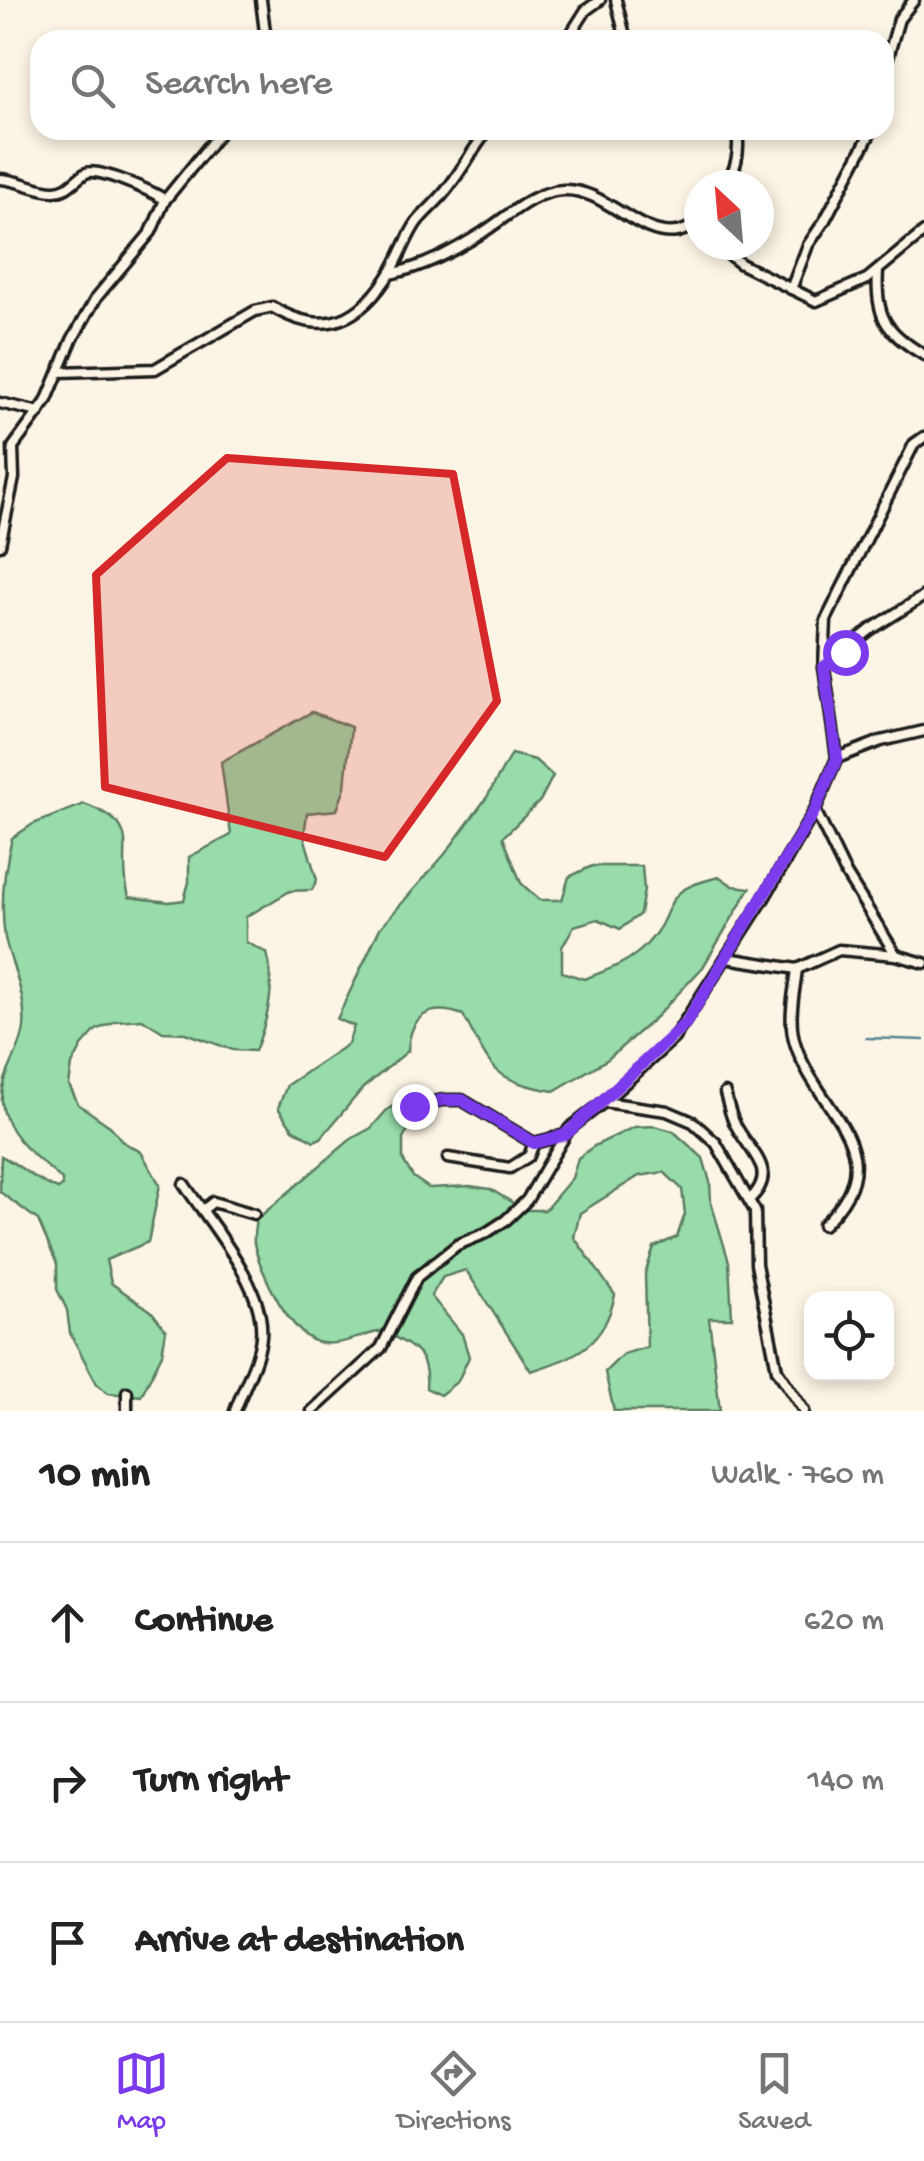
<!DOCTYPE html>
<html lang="en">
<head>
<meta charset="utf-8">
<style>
  body { margin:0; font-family:"Gochi Hand",sans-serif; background:#f6f6f6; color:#222 }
  .controls { position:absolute; right:30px; bottom:30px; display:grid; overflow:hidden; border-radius:20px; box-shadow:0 5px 15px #0003 }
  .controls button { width:90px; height:90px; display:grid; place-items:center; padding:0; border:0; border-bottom:2px solid #e0e0e0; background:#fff; color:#222; font:50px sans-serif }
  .compass { position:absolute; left:684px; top:170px; width:90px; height:90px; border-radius:50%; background:#fff; box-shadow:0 5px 15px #0003; rotate:334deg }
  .stop { position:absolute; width:30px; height:30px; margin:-22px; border:8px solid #7c3aed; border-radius:50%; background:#fff }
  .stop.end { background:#7c3aed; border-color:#fff; box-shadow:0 2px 10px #0008 }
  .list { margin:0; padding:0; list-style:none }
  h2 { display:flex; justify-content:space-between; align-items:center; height:130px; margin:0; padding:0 40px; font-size:42px }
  h2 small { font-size:32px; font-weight:400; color:#767676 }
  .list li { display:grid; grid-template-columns:65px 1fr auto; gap:30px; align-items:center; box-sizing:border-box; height:160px; padding:0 40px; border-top:2px solid #e0e0e0 }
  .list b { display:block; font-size:38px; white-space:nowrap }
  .list em { font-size:32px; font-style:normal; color:#767676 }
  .icon { flex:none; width:55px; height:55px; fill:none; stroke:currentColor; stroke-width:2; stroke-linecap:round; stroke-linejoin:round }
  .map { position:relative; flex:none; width:924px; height:1411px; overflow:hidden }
  .search { position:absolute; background:#fff; box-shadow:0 5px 15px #0003; left:30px; right:30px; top:30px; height:110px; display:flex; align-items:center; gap:25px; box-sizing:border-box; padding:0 35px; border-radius:30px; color:#767676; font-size:38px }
  .sheet { height:610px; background:#fff }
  nav { display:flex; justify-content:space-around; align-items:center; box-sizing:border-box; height:140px; border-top:2px solid #e0e0e0; background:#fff; font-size:28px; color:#767676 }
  nav a { display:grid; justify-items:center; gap:5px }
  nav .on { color:#7c3aed }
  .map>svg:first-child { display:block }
  .green { fill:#97dca9; stroke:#5a7c62; stroke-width:2.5 }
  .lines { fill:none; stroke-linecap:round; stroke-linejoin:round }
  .stream { stroke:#598592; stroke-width:2.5 }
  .street-casing { stroke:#1c1c1c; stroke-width:15 }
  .street { stroke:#fcf5e5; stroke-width:8 }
  .route { stroke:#7c3aed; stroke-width:12 }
  .marked { fill:#d62828; fill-opacity:0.2; stroke:#d62828; stroke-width:8; stroke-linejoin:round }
</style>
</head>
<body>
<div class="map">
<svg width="924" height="1411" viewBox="0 0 924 1411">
  <rect width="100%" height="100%" fill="#fcf5e5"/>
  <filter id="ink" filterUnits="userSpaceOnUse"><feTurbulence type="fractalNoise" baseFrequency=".01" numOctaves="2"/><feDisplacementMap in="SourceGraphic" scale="20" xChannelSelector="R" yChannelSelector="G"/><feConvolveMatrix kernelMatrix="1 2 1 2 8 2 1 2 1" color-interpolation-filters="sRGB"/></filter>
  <g filter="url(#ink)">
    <g class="green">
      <path d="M312 712 351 727 345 787 337 810 307 813 304 836 317 880 312 890 290 891 246 917V942L267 953C276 987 268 1019 255 1051L233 1050 186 1033 163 1032 142 1019 116 1021 96 1030 82 1046 72 1065 69 1085 78 1104 111 1127 123 1142 141 1152 160 1185 148 1242 106 1260 111 1283 151 1311 166 1330 162 1354 141 1396 108 1393 97 1384 70 1333 67 1310 57 1289V1264L38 1220 0 1192 1 1156C22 1166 36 1182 58 1189L62 1186V1180C39 1159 5 1136 2 1102 0 1076 21 1053 24 1028 27 996 12 968 5 938 0 905 4 870 12 838L33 824 84 804C147 827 115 846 129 897L169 902 184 900 189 882V857L231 835 221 762Z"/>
      <path d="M511 754 535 760 553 776 540 801 503 837 521 883 539 900H562L569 877 592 866H642L644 890 640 914 620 929 598 919 574 926 562 947V972L584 979C606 971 631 962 647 944 681 907 655 891 720 877L733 886 750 888 703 967 657 1016 608 1059 554 1091C490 1080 492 1068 463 1015 430 1003 410 1015 408 1051L363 1088 321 1138 314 1141 293 1129 278 1108 287 1085 348 1044 354 1026 337 1019 380 928 445 854 487 797Z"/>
      <path d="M414 1092 413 1120 403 1139V1160L413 1177 429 1188 470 1186 490 1189 525 1210H545L572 1178 578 1158 594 1146 634 1127 654 1126 673 1131 703 1158 710 1182 711 1202 729 1262 732 1318H709L720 1411H614L605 1372 623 1354 647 1347 645 1274 654 1247 677 1237 685 1214 682 1189 664 1172 639 1176 580 1213 574 1237 615 1295C604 1345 578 1356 531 1371L466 1270 443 1277 431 1296 462 1334 469 1357 458 1381 440 1395 426 1388C429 1351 412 1347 383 1331 363 1334 342 1346 322 1343 292 1340 259 1270 254 1243 253 1236 255 1227 256 1220L351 1139 371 1128 387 1110Z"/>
    </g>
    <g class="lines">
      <path class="stream" d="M866 1038 924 1040"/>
      <g class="street-casing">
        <g id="street">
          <path d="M261 0 266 40"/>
          <path d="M616 0 626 40"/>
          <path d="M567 40 586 10 600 0"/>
          <path d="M884 71 899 19 914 0"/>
          <path d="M0 179C19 180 35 190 53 191 68 192 75 179 86 173 97 167 154 192 165 200"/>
          <path d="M725 185C737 169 740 150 737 130"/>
          <path d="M716 245 741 264 816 301 867 279 924 232"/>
          <path d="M878 271C875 316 885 332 924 355"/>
          <path d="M390 274C424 267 452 252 482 233 506 218 533 191 563 190 606 188 637 238 677 232 684 231 692 226 699 224"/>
          <path d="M791 289 808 245 825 220 872 130"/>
          <path d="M59 372 155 369 255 311 272 307C326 339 362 320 392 270 401 255 407 236 417 222 425 212 436 203 444 193 460 174 472 150 488 130"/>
          <path d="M0 403 39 412"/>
          <path d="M0 545 14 478 13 447 46 402 72 340 96 298 151 232 165 200 222 130"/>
          <path d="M824 667 870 630 924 596"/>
          <path d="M837 758 881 741 924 731"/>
          <path d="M815 810 846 874 896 955 924 963"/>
          <path d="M727 958 797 969 839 950 896 955"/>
          <path d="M797 969C794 995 787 1021 796 1046 818 1112 899 1154 823 1225"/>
          <path d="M725 1093C728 1103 730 1115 735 1124 749 1152 781 1171 749 1200"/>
          <path d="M604 1102 667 1111 693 1122 716 1143 755 1211 756 1264 777 1370 804 1411"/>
          <path d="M413 1106 443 1100H462L534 1143 565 1135"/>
          <path d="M448 1158 510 1168 529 1156 534 1143"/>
          <path d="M184 1184C210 1224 266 1286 261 1337 259 1360 243 1388 235 1411"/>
          <path d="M203 1210 213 1202 254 1214"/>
          <path d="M127 1392V1411"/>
          <path d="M312 1411 381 1348 417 1277 457 1245 486 1233 506 1220 527 1200 569 1129 604 1102 674 1038 763 900 815 810 837 758 824 667 826 620 914 444 924 437"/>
        </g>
      </g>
      <use href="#street" class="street"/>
    </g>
  </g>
  <g class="lines" filter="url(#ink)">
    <path class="route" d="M414 1106 443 1100H462L534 1143 565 1135 686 1023 815 810 837 758 824 667 845 652"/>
  </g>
  <path class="marked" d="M227 458 453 474 497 701 385 857 105 787 96 575Z"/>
</svg>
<div class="controls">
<button><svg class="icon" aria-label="locate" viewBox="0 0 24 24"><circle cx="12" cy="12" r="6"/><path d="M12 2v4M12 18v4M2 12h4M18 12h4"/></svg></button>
</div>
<svg class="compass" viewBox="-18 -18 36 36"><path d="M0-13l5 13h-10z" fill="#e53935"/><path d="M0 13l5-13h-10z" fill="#767676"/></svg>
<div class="stop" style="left:845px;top:652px"></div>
<div class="stop end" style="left:414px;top:1106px"></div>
<div class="search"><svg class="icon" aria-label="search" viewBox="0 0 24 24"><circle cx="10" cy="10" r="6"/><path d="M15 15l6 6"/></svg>Search here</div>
</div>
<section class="sheet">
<h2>10 min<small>Walk · 760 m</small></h2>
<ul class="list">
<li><svg class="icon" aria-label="ahead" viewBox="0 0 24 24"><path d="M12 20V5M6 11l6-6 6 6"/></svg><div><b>Continue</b></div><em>620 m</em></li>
<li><svg class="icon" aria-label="right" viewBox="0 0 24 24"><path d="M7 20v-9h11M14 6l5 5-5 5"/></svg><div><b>Turn right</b></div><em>140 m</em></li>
<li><svg class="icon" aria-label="arrive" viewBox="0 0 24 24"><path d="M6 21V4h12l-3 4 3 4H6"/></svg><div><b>Arrive at destination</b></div></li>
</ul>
</section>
<nav>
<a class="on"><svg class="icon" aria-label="map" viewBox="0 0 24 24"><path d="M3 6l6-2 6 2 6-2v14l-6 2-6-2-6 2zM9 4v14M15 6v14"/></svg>Map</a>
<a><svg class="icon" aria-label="directions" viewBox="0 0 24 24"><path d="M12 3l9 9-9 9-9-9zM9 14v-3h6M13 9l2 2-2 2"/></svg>Directions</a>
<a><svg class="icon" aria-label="saved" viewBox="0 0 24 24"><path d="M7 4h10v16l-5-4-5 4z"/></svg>Saved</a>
</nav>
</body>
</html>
